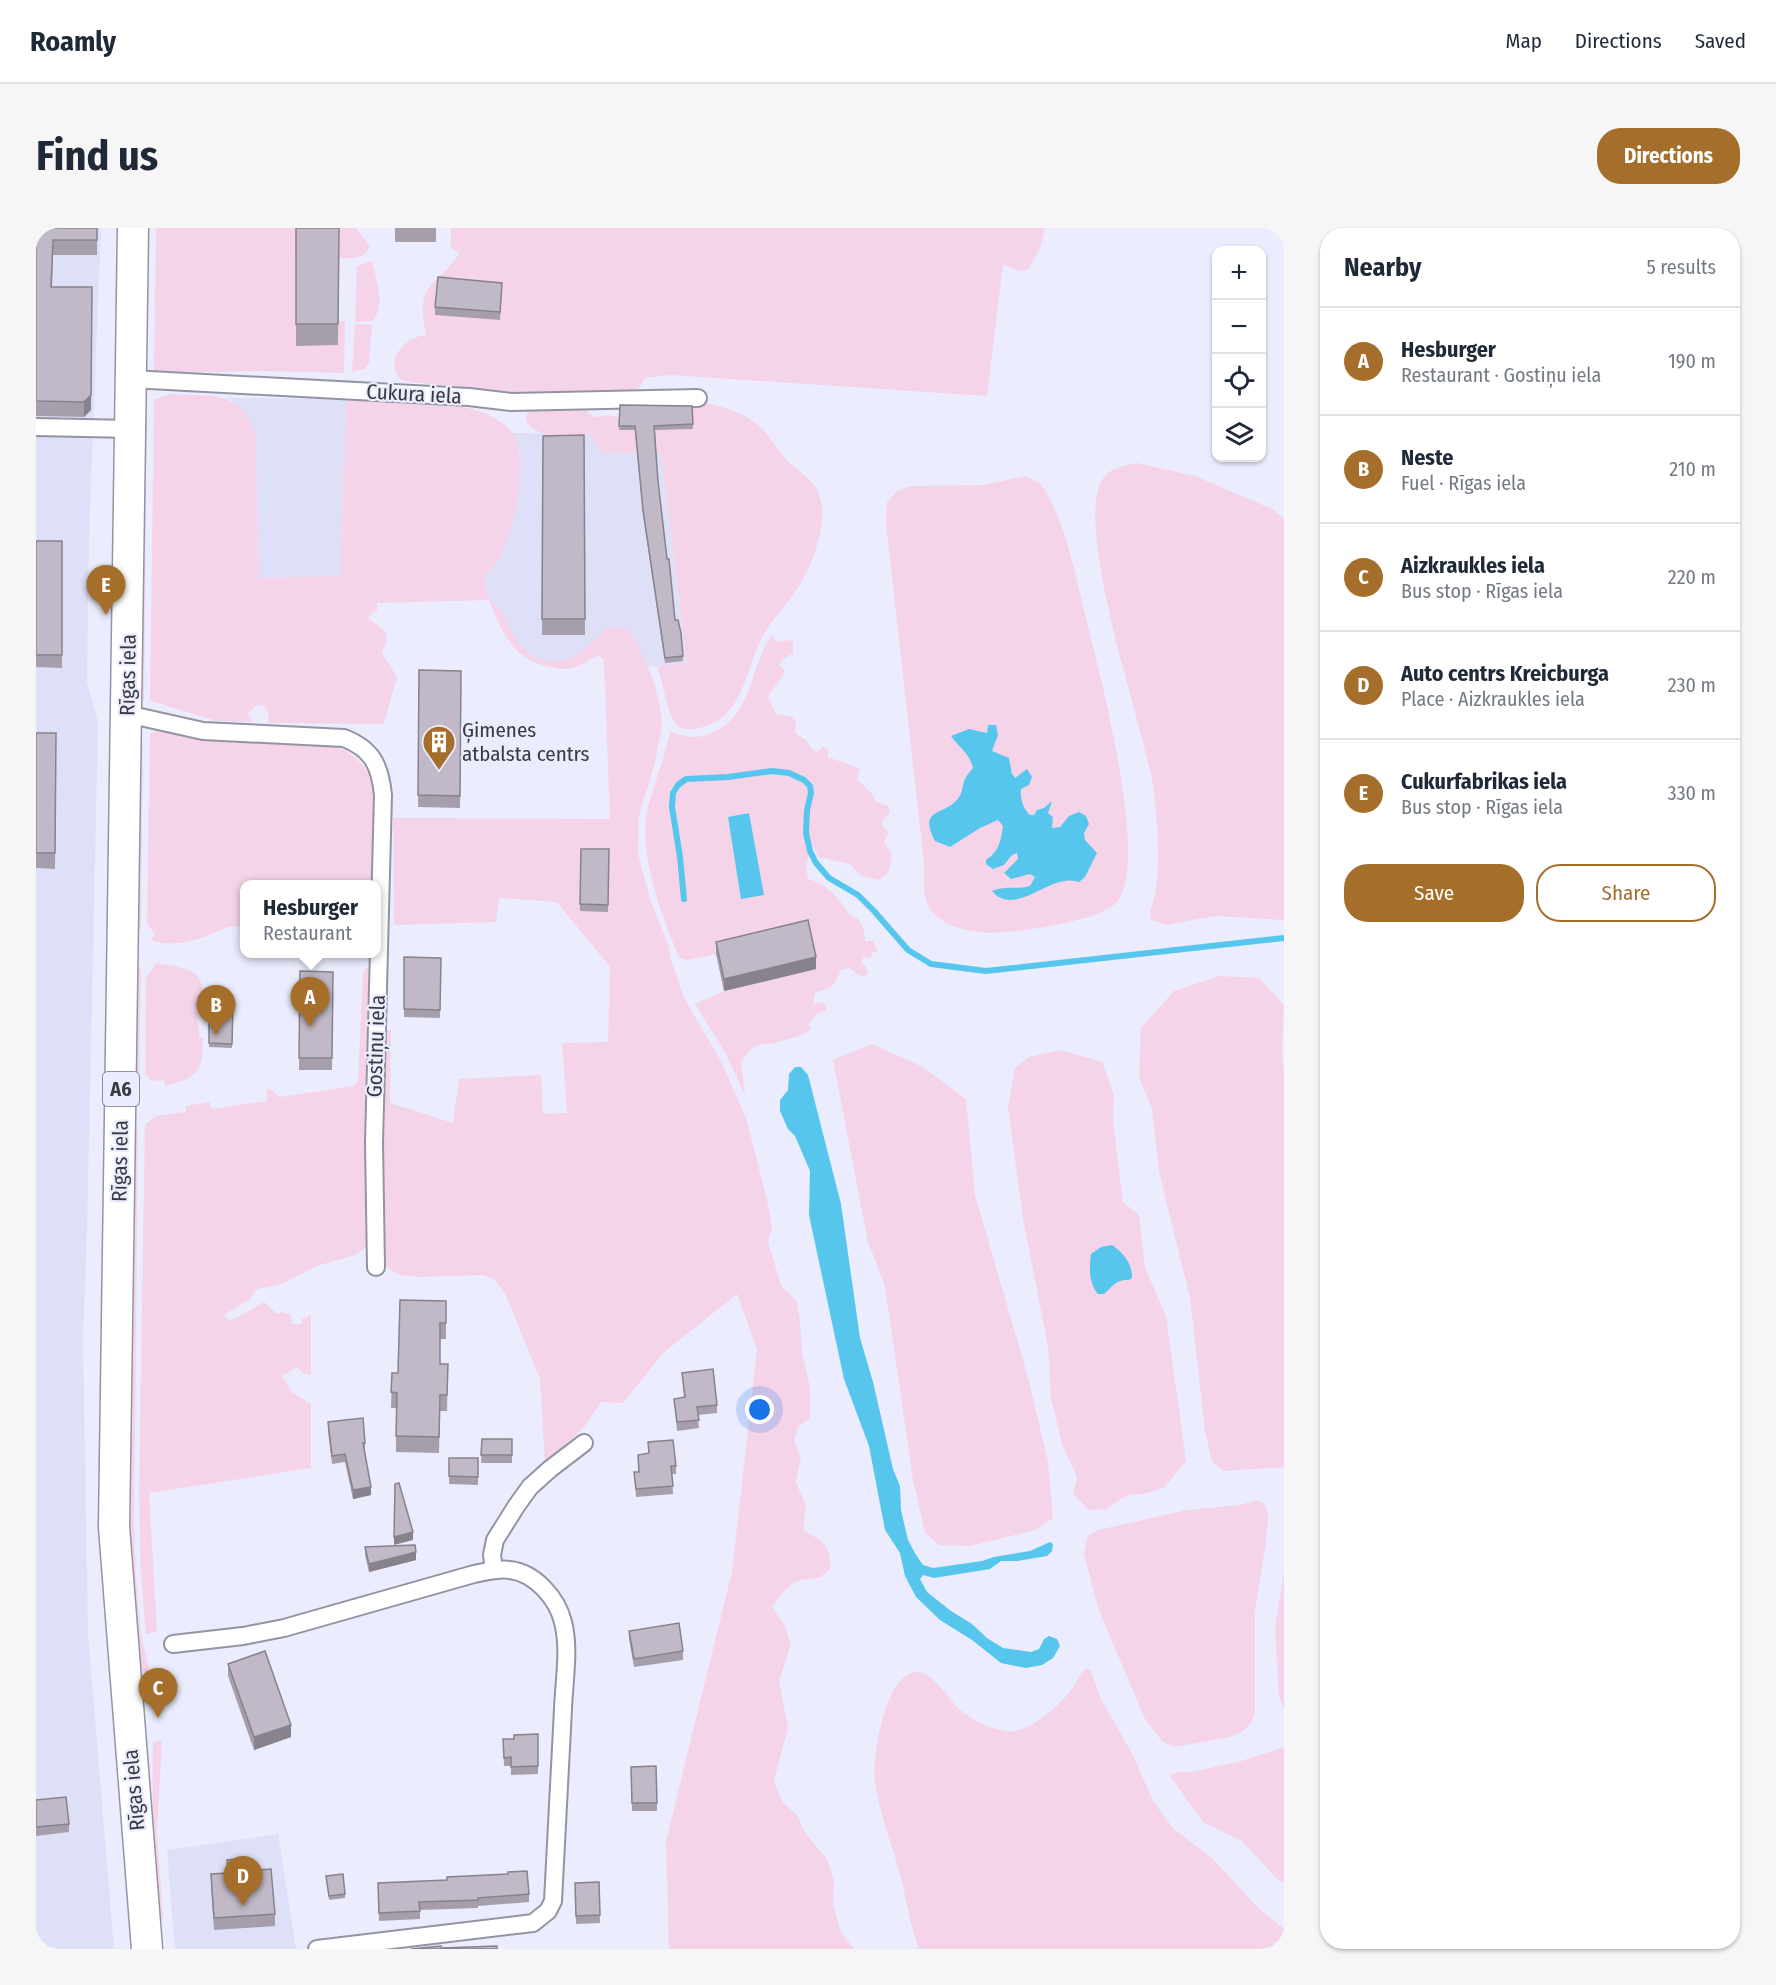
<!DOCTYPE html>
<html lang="en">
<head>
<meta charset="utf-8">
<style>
  body { margin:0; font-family:"Fira Sans Condensed",sans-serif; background:#f6f6f7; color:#1f2937 }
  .controls { position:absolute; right:18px; top:18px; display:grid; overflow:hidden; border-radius:12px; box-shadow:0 2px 4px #0004 }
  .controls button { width:54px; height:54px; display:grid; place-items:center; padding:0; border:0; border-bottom:2px solid #e0e1e3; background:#fff; color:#1f2937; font:30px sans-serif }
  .you { position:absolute; left:724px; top:1182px; width:21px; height:21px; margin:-15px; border:4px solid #fff; border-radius:50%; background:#1a73e8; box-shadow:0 0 0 9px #1a73e833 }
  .badge { display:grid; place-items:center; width:39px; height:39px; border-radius:50%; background:#a56e2a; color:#fff; font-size:20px; font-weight:700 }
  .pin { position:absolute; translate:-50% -50px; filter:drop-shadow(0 2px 3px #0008) }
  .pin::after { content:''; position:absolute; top:32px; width:21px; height:18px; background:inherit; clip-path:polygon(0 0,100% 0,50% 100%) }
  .popup { position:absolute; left:204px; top:652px; width:141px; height:78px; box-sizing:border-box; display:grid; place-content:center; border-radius:12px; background:#fff; filter:drop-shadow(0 2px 4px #0005); font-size:20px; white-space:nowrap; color:#747a83 }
  .popup b { font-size:22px; color:#1f2937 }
  .popup::after { content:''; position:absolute; left:50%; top:100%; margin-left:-12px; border:12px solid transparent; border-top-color:#fff }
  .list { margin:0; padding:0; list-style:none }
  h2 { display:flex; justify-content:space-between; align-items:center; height:78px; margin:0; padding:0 24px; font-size:26px }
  h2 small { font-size:20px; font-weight:400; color:#747a83 }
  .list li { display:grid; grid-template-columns:39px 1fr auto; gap:18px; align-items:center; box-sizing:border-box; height:108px; padding:0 24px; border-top:2px solid #e0e1e3 }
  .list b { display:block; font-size:22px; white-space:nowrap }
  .list p { margin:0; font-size:20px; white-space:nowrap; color:#747a83 }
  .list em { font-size:20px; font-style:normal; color:#747a83 }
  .actions { display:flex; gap:12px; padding:18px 24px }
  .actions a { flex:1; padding:14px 0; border:2px solid #a56e2a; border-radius:24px; text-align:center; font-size:21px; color:#a56e2a }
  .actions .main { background:#a56e2a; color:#fff }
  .icon { flex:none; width:33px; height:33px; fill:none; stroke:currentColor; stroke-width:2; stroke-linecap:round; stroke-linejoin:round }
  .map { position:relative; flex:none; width:1248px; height:1721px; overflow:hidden; border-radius:24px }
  header { display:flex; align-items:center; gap:36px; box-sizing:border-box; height:84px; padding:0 30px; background:#fff; border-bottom:2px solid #e0e1e3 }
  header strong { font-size:28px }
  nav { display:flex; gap:33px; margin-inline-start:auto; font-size:21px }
  .intro { display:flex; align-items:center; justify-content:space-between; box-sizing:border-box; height:144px; padding:0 36px }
  h1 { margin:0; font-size:42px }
  .button { padding:15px 27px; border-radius:24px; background:#a56e2a; color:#fff; font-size:21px; font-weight:700 }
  main { display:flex; gap:36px; padding:0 36px }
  aside { flex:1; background:#fff; border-radius:24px; box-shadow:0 2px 4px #0004 }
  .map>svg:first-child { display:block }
  .built { fill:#dee0f7 }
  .green { fill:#f5d4e9 }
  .water { fill:#56c6ed }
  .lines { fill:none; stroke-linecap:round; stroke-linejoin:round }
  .stream { stroke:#56c6ed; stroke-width:6 }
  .street-casing { stroke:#9394a3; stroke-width:20 }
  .highway-casing { stroke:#9394a3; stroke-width:33 }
  .street { stroke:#fff; stroke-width:16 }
  .highway { stroke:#fff; stroke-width:30 }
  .wall { fill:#a69fab }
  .shaded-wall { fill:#87828b }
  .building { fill:#c1b9c7; stroke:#87828b; stroke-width:1.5 }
  .labels { text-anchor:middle; stroke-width:4.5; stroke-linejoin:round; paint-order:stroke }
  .shield { fill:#ebecfd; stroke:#6f6f79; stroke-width:1.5 }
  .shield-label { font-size:20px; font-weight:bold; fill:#3a3a41 }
  .street-label { font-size:21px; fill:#3a3a41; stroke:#ebecfd }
  .poi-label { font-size:21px; fill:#3a3a41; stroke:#ebecfd; text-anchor:start }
</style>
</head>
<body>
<header>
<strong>Roamly</strong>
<nav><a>Map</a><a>Directions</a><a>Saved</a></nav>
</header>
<div class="intro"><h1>Find us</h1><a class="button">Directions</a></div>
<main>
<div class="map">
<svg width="1248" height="1721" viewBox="0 0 1248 1721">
  <rect width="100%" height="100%" fill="#ebecfd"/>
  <g class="built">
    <path d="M0 0H65L53 307 51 455 62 494 51 1003 47 1110 52 1406 78 1721H0Z"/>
    <path d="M189 170 313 171 310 178 304 348 223 350 220 206 196 172Z"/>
    <path d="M476 205 554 206 567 225 625 223 651 436 568 442V432L563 427 536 440 524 441 503 436 485 426 469 408 453 372 448 350 464 329 485 227Z"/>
    <path d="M242 1606 260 1721H139L131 1622Z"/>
  </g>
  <g class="green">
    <path d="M120 0H320L334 19C327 32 316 30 303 30L302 93H309L308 145 224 143 121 145 118 143Z"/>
    <path d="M415 0H1009L1004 20 992 42 982 43 967 36 951 168 634 147 609 150 604 159 592 164 472 169 448 162 367 153C346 136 368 108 390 107 387 93 384 73 392 61 401 48 416 40 423 25L415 19Z"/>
    <path d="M336 33C340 52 350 76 337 93L319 94 321 38Z"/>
    <path d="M319 96 336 97 333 135 328 141 316 144Z"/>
    <path d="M134 166C176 169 203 160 220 206L223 350 304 348 310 178 313 171C356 171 447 168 476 204 487 219 484 240 483 257 482 281 474 307 465 328 461 336 453 343 448 350L453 372C468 378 471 397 479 409 507 452 545 431 570 399L592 401 601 414 619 457 624 478 626 498 618 538 603 588 602 624 606 642 615 674 633 719 634 729 648 770 685 833 710 890 731 972 736 998 732 1015 746 1059 760 1072 764 1093 766 1124 774 1159V1190L762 1199 758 1212 765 1230 760 1254 770 1278 767 1302C787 1314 795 1316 794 1341L783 1350C756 1350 751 1358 736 1379L749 1398 755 1416 743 1453 752 1500 738 1553 746 1574 761 1587 769 1605 791 1631 798 1653 797 1676 805 1704 818 1721H633L630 1613 696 1344 721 1121 701 1066 627 1125 587 1175 565 1174 548 1199 509 1237 504 1151 476 1082 468 1064 459 1052 448 1047 382 1049 365 1047 354 1042 347 1036 342 911 348 808 350 803 355 802 354 875 417 895 423 851 505 847 507 886 531 885 526 815 572 814 574 739 521 674 463 670 460 694 358 697 357 590 574 591 568 432 562 427C554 431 546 437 537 440 530 442 521 440 513 439 476 431 466 403 453 372L341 375V383L336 385 332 390 350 404 351 413 346 425 361 449 348 496 232 495 233 485 227 478 221 477 212 485 217 494 181 493 118 474 114 472 118 172Z"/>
    <path d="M664 174C690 179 713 185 731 206 737 213 741 221 747 228 757 240 772 247 780 260 796 286 778 334 763 358 752 375 738 389 728 406 710 436 709 486 670 498 662 501 652 503 644 499 632 495 628 455 622 442L623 438 651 435 625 224 567 225 554 206C541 206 518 209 506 205 502 204 493 198 491 194 484 173 533 176 543 176L558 189 574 187 584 190Z"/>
    <path d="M111 177 108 474 105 468 108 182Z"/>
    <path d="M1101 235 1159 248 1236 281 1248 291V692L1179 688 1129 697 1115 692C1112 682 1118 676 1119 666 1121 654 1122 641 1122 629 1122 604 1120 576 1116 552 1106 493 1035 294 1068 249 1076 239 1090 238 1101 235Z"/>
    <path d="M989 248C998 252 1005 254 1010 264 1032 302 1041 355 1052 398 1064 447 1114 636 1081 674 1064 694 967 708 941 704 926 702 910 697 899 687 885 675 889 652 888 635L850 295 851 274 861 263 876 258 947 257Z"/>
    <path d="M736 406 740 414 753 412 757 414V426L750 429 743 437 749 442C745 453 737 459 732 469L740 486 756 489 760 495 759 505 770 512 775 520 781 524 787 519 792 522V529C803 534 813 535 824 541L821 551 836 566 840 574 852 578 854 584 846 593 847 599 853 603 848 614 856 627 853 643 843 652 825 648 814 636 782 629 776 615 770 638 772 651C790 655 801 668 811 683 814 688 818 688 822 691 828 698 829 705 829 713H837L842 723 836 725 835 730 828 729 825 734 830 739 832 746 826 749 813 740 805 742C798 759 797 760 779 765L777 776 788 774 791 782 782 785 772 796 775 802 768 806 740 815 722 817 712 824 705 834 709 867 690 826 659 776 688 763 680 726 651 732 643 730C627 689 602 628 611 583 617 556 629 531 634 503 647 509 657 511 670 507 719 490 711 443 736 406Z"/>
    <path d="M122 502 180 513 292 516 311 523 326 536 336 550 340 565V656H208V698C191 696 178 706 162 711 149 715 128 718 115 712L119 707 111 695 114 506Z"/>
    <path d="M107 512 105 703 102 695 104 517Z"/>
    <path d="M119 735C153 741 169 739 168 779L162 780 161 797H163V810H167C167 844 161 850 129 858L128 852 115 853 109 845 110 751 112 746 118 740Z"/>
    <path d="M105 738 103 850 99 841 101 744Z"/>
    <path d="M330 740H336L332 1018 319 1027 281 1038 243 1057 221 1061 214 1071 188 1087 193 1092C202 1091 218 1079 228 1074L241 1086 245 1084 255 1087 256 1096H265L266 1091 275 1087V1147L267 1145 261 1139 246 1148 256 1164 275 1176V1240L113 1265 121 1404 110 1406 105 1348 103 1267 109 897 120 888 150 884V878L174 874 175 881 231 873V860L234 861 244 869 318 858 322 853 327 745Z"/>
    <path d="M1183 748 1223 750 1248 777 1246 824 1248 844V1239L1188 1243 1176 1234 1169 1203 1154 1069 1123 944 1116 880 1103 850 1105 800 1138 763Z"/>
    <path d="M836 816 887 839 930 871 939 967 992 1149 1012 1234 1017 1290 999 1302 934 1318 903 1317 889 1305 877 1252 849 1058 832 1014 797 832Z"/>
    <path d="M1025 822 1066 834 1078 867 1077 894 1087 974 1103 987 1109 1040 1130 1088 1150 1233 1128 1260 1107 1266 1091 1267 1070 1281 1053 1282 1037 1266 1041 1249 1026 1216 1015 1169 1012 1118 987 991 972 879 979 840 993 829Z"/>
    <path d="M102 898 98 1299 100 1349 105 1408 123 1481 114 1482 110 1454 102 1425 93 1278 98 912Z"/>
    <path d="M1222 1272 1228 1276 1232 1285 1230 1314 1219 1382V1484L1215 1495 1207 1503 1195 1509 1138 1519 1126 1513 1109 1491 1062 1380 1048 1325 1052 1308 1062 1302 1151 1282 1203 1277Z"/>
    <path d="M1248 1343V1481L1243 1468 1239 1400Z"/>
    <path d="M1050 1440 1055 1443 1065 1471 1097 1527 1117 1573 1137 1600 1178 1632 1221 1679 1248 1701V1721H883C874 1698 871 1674 865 1650 857 1619 843 1586 839 1553 836 1530 849 1447 879 1444 896 1442 912 1470 923 1481 936 1492 951 1499 968 1503 991 1508 1022 1479 1035 1462 1041 1454 1043 1446 1050 1440Z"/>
    <path d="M126 1513 121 1604 127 1690 122 1693 116 1607 117 1514Z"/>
    <path d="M1248 1519V1655L1241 1651 1206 1613 1167 1594 1134 1548 1141 1544H1155L1202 1534Z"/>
  </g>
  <g class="water">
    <path d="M952 497H960L962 507 956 523 973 530 976 546 979 550 991 541 996 549 993 557 985 561C984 571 987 580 994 587H998L1001 582 1008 580 1016 573 1012 585 1017 589 1016 600 1024 599 1033 588 1043 584 1050 588 1053 596 1048 605 1049 612 1061 625 1049 649 1043 654C1039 653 1033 652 1029 653 1007 655 976 687 956 663 971 657 979 662 994 658L999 649 994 646 975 651 968 645 982 631 981 625 976 627 968 637 957 641 950 636V632C963 624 965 612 967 598L962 592 944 600 914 619 899 613C881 578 910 589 923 569 927 564 926 557 929 551 931 547 934 543 937 540 933 524 924 521 915 508L933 501 951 505Z"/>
    <path d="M713 585 728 667 705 671 692 589Z"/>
    <path d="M759 839H765L772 847 805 976 824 1110 837 1154 857 1241 864 1258 865 1282 872 1312 880 1327 887 1337 897 1340 946 1333 958 1329 994 1323 1014 1314 1017 1316 1016 1323 1011 1328 981 1333H965L954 1341 898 1350 887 1347 884 1351 891 1364 915 1383 936 1396 951 1410 967 1420 995 1424 1003 1421 1008 1411 1013 1408 1021 1411 1024 1418 1017 1430 1006 1437 990 1440 965 1435 936 1412 904 1392 880 1369 869 1348 864 1325 849 1302 833 1218 808 1151 773 987 774 943 759 908 752 901 744 883V872L752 862 753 846Z"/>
    <path d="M1076 1017C1087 1024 1097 1037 1096 1050L1093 1052C1080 1051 1077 1058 1068 1066H1062C1053 1056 1053 1040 1055 1026L1065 1019Z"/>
  </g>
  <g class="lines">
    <path class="stream" d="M648 671 644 629 636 579 637 565 642 557 650 551 692 549 736 543 753 545 768 552 774 558 775 565 771 582 770 605 774 623 780 635 793 650 822 667 838 683 872 722 895 736 950 743 1248 710"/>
    <g class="street-casing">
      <g id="street">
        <path d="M95 151 433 169 475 174 662 170"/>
        <path d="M0 199 95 201"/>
        <path d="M91 486 167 503 308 510C336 521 344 537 347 567L338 915 340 1039"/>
        <path d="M458 1342 456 1327 459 1312 481 1277 494 1259 514 1241 548 1215"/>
        <path d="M137 1416 207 1408 248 1400 438 1346C449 1344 462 1340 474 1342 499 1345 521 1370 527 1394 534 1421 528 1453 527 1481 524 1545 520 1609 517 1673L512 1683 497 1695 281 1721"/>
      </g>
    </g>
    <g class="highway-casing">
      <path id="highway" d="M97 0 78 1299 111 1721"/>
    </g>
    <use href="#street" class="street"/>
    <use href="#highway" class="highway"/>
  </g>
  <g class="wall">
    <path d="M0 0H61V27H17L16 59 55 182 48 189 0 188Z"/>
    <path d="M260 0H303L302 117 260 118Z"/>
    <rect x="359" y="0" width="41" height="14"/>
    <path d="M466 63 464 92 399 87V79Z"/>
    <path d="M584 177 656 178 657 201 619 202 622 253 639 392 647 428V433L629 435 607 287 599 202H583Z"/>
    <path d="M548 207 549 407H506L507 208Z"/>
    <path d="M0 313H26V440L0 439Z"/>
    <path d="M383 442 425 443 424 580 382 579Z"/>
    <path d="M0 505H20L19 641 0 640Z"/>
    <path d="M573 621 572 684 544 683V676Z"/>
    <path d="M680 714 780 741 688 763 680 726Z"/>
    <path d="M368 729 405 730 404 790 368 789Z"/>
    <path d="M264 743 297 744 296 842H263Z"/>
    <path d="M173 774 197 775 196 820 173 819Z"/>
    <path d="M410 1073V1111H404V1136H412L411 1183H404L403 1225 360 1224V1180H355L356 1145H362Z"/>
    <path d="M646 1145 681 1177V1185L662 1187 663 1200 641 1203 638 1171 648 1169Z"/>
    <path d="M292 1194 329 1215V1223L335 1267 317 1271 309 1234 296 1236 292 1203Z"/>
    <path d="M446 1211H476V1235H445Z"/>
    <path d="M612 1214 640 1238V1246H636L637 1266 600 1269 598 1244H602V1227L612 1226Z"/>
    <path d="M413 1230H442V1257L413 1256Z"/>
    <path d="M329 1319 380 1332 333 1344 329 1327Z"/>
    <path d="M593 1403 647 1423V1432L598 1439 593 1411Z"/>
    <path d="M192 1436 255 1509 218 1522 192 1448Z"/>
    <path d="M502 1506V1546L475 1547V1538H468L467 1511H478Z"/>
    <path d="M620 1538 621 1583H596L595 1539Z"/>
    <path d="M0 1572 33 1596V1604L0 1608Z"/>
    <path d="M191 1632 214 1643 239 1686V1698L178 1702 175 1658V1646L191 1645Z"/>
    <path d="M290 1648 309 1666V1670L293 1672Z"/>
    <path d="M563 1654 564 1695 540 1696 539 1655Z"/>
    <path d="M342 1655 493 1666V1674L442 1678V1680L384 1682V1691L343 1693Z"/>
  </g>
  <g class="shaded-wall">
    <path d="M56 59 55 182 48 189V174Z"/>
    <path d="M780 729V741L688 763V751Z"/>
    <path d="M335 1259V1267L317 1271V1262Z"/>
    <path d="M377 1304V1312L358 1317V1309Z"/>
    <path d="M380 1324V1332L333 1344V1336Z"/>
    <path d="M255 1497V1509L218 1522V1509Z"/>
  </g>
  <g class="building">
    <path d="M0 0H61V12H17L15 59H56L55 167 48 174 0 173Z"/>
    <path d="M260 0H303L302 96H260Z"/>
    <path d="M402 49 466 55 464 84 399 79Z"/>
    <path d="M584 177 656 178 657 196 618 198 622 253 631 331H633L639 392H642L645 405 647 428 629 430 607 282 599 198H583Z"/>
    <path d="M548 207 549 391H506L507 208Z"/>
    <rect x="0" y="313" width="26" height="114"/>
    <path d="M383 442 425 443 424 568 382 567Z"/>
    <path d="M0 505H20L19 625H0Z"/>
    <path d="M545 621H573L572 677 544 676Z"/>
    <path d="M772 692 780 729 688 751 680 714Z"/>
    <path d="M368 729 405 730 404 782 368 781Z"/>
    <path d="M264 743 297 744 296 830H263Z"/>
    <path d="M173 774 197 775 196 816 173 815Z"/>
    <path d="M364 1072 410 1073V1095H404V1136H412L411 1167H404L403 1209 360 1208 361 1165 355 1164 356 1145H362Z"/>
    <path d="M677 1141 681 1177 661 1179 663 1192 641 1194 638 1171 649 1169 646 1145Z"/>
    <path d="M327 1190 329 1215H327L335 1259 317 1262 309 1226 296 1228 292 1194Z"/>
    <path d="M446 1211H476V1227H445Z"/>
    <path d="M637 1212 640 1238H635L637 1258 600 1261 598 1244H603L602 1227 613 1225 612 1214Z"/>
    <path d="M413 1230H442V1249L413 1248Z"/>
    <path d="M363 1255 377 1304 358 1309 359 1256Z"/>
    <path d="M379 1317 380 1324 333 1336 329 1319Z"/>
    <path d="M643 1395 647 1423 598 1431 593 1403Z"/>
    <path d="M229 1423 255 1497 218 1509 192 1436Z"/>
    <path d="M502 1506V1538L475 1539V1529L468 1530 467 1511H478V1507Z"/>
    <path d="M620 1538 621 1575H596L595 1539Z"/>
    <path d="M30 1569 33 1596 0 1599V1572Z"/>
    <path d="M213 1630 214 1643 235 1641 239 1686 178 1690 175 1646 192 1645 191 1632Z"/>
    <path d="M491 1643 493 1666 442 1670V1672L383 1674 384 1683 343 1685 342 1655 411 1652V1649L472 1646V1644Z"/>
    <path d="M307 1646 309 1666 293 1668 290 1648Z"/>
    <path d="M563 1654 564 1687 540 1688 539 1655Z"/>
    <path d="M405 1718 406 1720 461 1718V1721H375Z"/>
  </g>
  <defs>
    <g id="building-pin" transform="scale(1.725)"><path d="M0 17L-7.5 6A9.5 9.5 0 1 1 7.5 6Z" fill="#a56e2a" stroke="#ebecfd"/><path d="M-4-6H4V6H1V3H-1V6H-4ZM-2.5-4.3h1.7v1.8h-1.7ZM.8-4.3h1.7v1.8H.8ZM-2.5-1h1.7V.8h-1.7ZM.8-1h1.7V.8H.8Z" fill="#fff"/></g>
  </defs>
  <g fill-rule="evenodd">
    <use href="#building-pin" x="403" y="514"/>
  </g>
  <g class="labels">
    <rect class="shield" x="67" y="844" width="36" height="34" rx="4.5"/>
    <g class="shield-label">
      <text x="85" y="868">A6</text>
    </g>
    <g class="street-label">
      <text transform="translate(378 166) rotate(3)" y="7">Cukura iela</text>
      <text transform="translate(92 447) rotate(-89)" y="7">Rīgas iela</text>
      <text transform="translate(340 818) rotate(-88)" y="7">Gostiņu iela</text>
      <text transform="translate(84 933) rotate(-89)" y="7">Rīgas iela</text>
      <text transform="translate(98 1562) rotate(-95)" y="7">Rīgas iela</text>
    </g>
    <g class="poi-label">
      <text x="426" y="509">Ģimenes<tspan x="426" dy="24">atbalsta centrs</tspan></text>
    </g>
  </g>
</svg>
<div class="controls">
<button>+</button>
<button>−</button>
<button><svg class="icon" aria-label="locate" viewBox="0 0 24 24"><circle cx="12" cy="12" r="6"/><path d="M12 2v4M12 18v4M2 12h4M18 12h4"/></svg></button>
<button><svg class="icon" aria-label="layers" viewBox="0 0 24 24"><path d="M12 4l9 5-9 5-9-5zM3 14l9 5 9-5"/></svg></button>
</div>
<div class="you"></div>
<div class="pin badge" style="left:274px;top:799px">A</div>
<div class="popup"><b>Hesburger</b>Restaurant</div>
<div class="pin badge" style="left:180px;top:807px">B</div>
<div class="pin badge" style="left:122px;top:1490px">C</div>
<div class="pin badge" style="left:207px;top:1678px">D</div>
<div class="pin badge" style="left:70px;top:387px">E</div>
</div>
<aside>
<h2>Nearby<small>5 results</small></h2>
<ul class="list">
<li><span class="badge">A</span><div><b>Hesburger</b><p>Restaurant · Gostiņu iela</p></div><em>190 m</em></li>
<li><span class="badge">B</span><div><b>Neste</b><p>Fuel · Rīgas iela</p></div><em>210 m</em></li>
<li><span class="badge">C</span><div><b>Aizkraukles iela</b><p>Bus stop · Rīgas iela</p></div><em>220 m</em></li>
<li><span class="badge">D</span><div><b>Auto centrs Kreicburga</b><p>Place · Aizkraukles iela</p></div><em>230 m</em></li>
<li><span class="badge">E</span><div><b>Cukurfabrikas iela</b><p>Bus stop · Rīgas iela</p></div><em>330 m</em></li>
</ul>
<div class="actions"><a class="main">Save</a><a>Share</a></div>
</aside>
</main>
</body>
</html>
